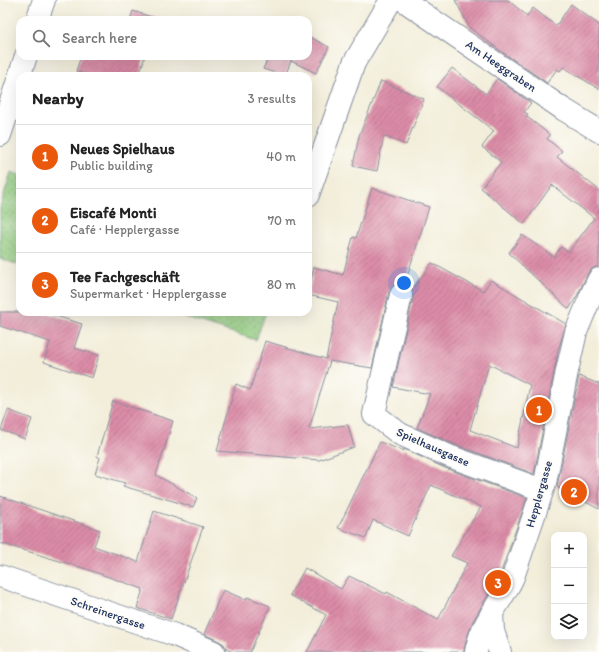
<!DOCTYPE html>
<html lang="en">
<head>
<meta charset="utf-8">
<style>
  body { margin:0; font-family:Itim,sans-serif; background:#f2f2f2; color:#222 }
  .controls { position:absolute; right:12px; bottom:12px; display:grid; overflow:hidden; border-radius:8px; box-shadow:0 4px 16px #0002 }
  .controls button { width:36px; height:36px; display:grid; place-items:center; padding:0; border:0; border-bottom:1px solid #e0e0e0; background:#fff; color:#222; font:20px sans-serif }
  .you { position:absolute; left:404px; top:283px; width:14px; height:14px; margin:-10px; border:3px solid #fff; border-radius:50%; background:#1a73e8; box-shadow:0 0 0 6px #1a73e833 }
  .badge { display:grid; place-items:center; width:26px; height:26px; border-radius:50%; background:#ea580c; color:#fff; font-size:13px; font-weight:700 }
  .pin { position:absolute; translate:-50% -50%; border:2px solid #fff; box-shadow:0 1px 4px #0006 }
  .list { margin:0; padding:0; list-style:none }
  h2 { display:flex; justify-content:space-between; align-items:center; height:52px; margin:0; padding:0 16px; font-size:17px }
  h2 small { font-size:13px; font-weight:400; color:#767676 }
  .list li { display:grid; grid-template-columns:26px 1fr auto; gap:12px; align-items:center; box-sizing:border-box; height:64px; padding:0 16px; border-top:1px solid #e0e0e0 }
  .list b { display:block; font-size:15px; white-space:nowrap }
  .list p { margin:0; font-size:13px; white-space:nowrap; color:#767676 }
  .list em { font-size:13px; font-style:normal; color:#767676 }
  .icon { flex:none; width:22px; height:22px; fill:none; stroke:currentColor; stroke-width:2; stroke-linecap:round; stroke-linejoin:round }
  .map { position:relative; flex:none; width:599px; height:652px; overflow:hidden }
  .search { position:absolute; background:#fff; box-shadow:0 4px 16px #0002; left:16px; top:16px; width:296px; height:44px; display:flex; align-items:center; gap:10px; box-sizing:border-box; padding:0 14px; border-radius:12px; color:#767676; font-size:15px }
  .panel { position:absolute; background:#fff; box-shadow:0 4px 16px #0002; left:16px; top:72px; width:296px; height:244px; border-radius:12px }
  .map>svg:first-child { display:block }
  .grass { fill:url(#grass-dots); stroke:#567d6e }
  .building { fill:url(#building-hatch); fill-rule:evenodd }
  .lines { fill:none; stroke-linecap:round; stroke-linejoin:round }
  .street-casing { stroke:#878e9c; stroke-width:24 }
  .street { stroke:#fff; stroke-width:22 }
  .labels { text-anchor:middle; stroke-width:4; stroke-linejoin:round; paint-order:stroke }
  .street-label { font-size:12px; fill:#1b2f5e; stroke:#fdfcf7 }
</style>
</head>
<body>
<div class="map">
<svg width="599" height="652" viewBox="0 0 599 652">
  <defs>
    <pattern id="grass-dots" width="8" height="8" patternUnits="userSpaceOnUse"><rect width="8" height="8" fill="#92cb7f"/><path d="M2 2h.1M6 6h.1" fill="none" stroke="#76a56b" stroke-width="1.8" stroke-linecap="round"/></pattern>
    <pattern id="building-hatch" width="6" height="6" patternUnits="userSpaceOnUse"><rect width="6" height="6" fill="#dc8ca7"/><path d="M-1 1l2-2M0 6l6-6M5 7l2-2" fill="none" stroke="#b2738b"/></pattern>
  </defs>
  <rect width="100%" height="100%" fill="#fdfcf7"/>
  <filter id="ink" filterUnits="userSpaceOnUse"><feTurbulence type="fractalNoise" baseFrequency=".025" numOctaves="2"/><feDisplacementMap in="SourceGraphic" scale="8" xChannelSelector="R" yChannelSelector="G"/><feConvolveMatrix kernelMatrix="1 2 1 2 8 2 1 2 1" color-interpolation-filters="sRGB"/></filter>
  <filter id="wash" filterUnits="userSpaceOnUse"><feTurbulence type="fractalNoise" baseFrequency=".012" numOctaves="4" result="noise"/><feDisplacementMap in="SourceGraphic" scale="16" xChannelSelector="R" yChannelSelector="G"/><feGaussianBlur stdDeviation="0.9" result="paint"/><feColorMatrix in="noise" values="0 0 0 0 0 0 0 0 0 0 0 0 0 0 0 0 0 1.4 0 .05"/><feComposite in="paint" operator="in"/></filter>
  <g filter="url(#wash)">
    <rect width="100%" height="100%" fill="#f3eeda"/>
    <g class="grass">
      <path d="M11 172 20 175V265L0 259V207Z"/>
      <path d="M167 312H266L256 340Z"/>
    </g>
    <g id="blocks">
      <g class="building">
        <path d="M455 0H508L527 16 533 8 556 26 571 4 599 25V89L563 67 560 71 557 69 547 83 505 54 470 28Z"/>
        <path d="M133 11 158 19V20H130Z"/>
        <path d="M308 36 329 47 316 73 291 61 285 76 263 69 269 56H308Z"/>
        <path d="M81 56H145L139 76H90L76 71Z"/>
        <path d="M452 68 486 94 497 79 531 103 524 112 528 114 526 116 550 135 547 139 562 151 557 157 599 190V263L597 267 592 269 588 273 577 296 569 309 509 253 522 235 554 257 561 247 569 252 594 218 552 185 524 224 481 188 501 162 482 147 494 131 437 87Z"/>
        <path d="M381 81 424 99 406 145 384 136 377 171 353 166 359 136Z"/>
        <path d="M372 188 429 207 405 283H397L392 287 389 292 372 368 330 361 309 429 348 425 354 447 319 460 217 451 236 384 250 390 265 341 326 359 338 302 308 295 314 267 343 275 353 237 356 238Z"/>
        <path d="M432 263 483 291 491 280 566 324 558 351 534 474 454 444 417 428 430 394 393 387 413 298 412 289ZM489 364 530 385 517 448 470 430Z"/>
        <path d="M0 312H43L82 324 74 348 99 355 92 378 44 362 50 342 0 326Z"/>
        <path d="M579 376 599 384V509L557 487Z"/>
        <path d="M113 401 173 421 156 475 197 498 193 507 123 486 125 483 95 474 100 458 97 456Z"/>
        <path d="M8 410 32 419 25 439 1 430Z"/>
        <path d="M380 442 403 451 404 449 445 468 527 498 501 572 473 621 466 640 464 652H307L326 615 290 595 305 568 341 589 349 576 386 594 387 592 438 620 467 563 451 556 481 507 431 485 408 536 373 520 366 538 338 528Z"/>
        <path d="M0 496 100 530 94 546 138 562 154 511 203 527 171 619 137 608 143 589 86 569 0 543Z"/>
        <path d="M223 590 246 600 247 597 270 606 250 652H233L226 649 224 644 219 641 204 634Z"/>
      </g>
    </g>
  </g>
  <g filter="url(#ink)">
    <use href="#blocks" fill-opacity="0" stroke="#878e9c" stroke-width="1"/>
    <g class="lines">
      <g class="street-casing">
        <g id="street">
          <path d="M403 0 563 109 599 131"/>
          <path d="M37 20 44 0"/>
          <path d="M0 135 26 56"/>
          <path d="M308 195 354 63 391 0"/>
          <path d="M401 295 374 414 400 434 449 456 542 490"/>
          <path d="M0 576 175 635 214 652"/>
          <path d="M492 613 493 631 500 652"/>
          <path d="M476 652C477 646 479 640 481 634 489 614 504 597 513 577L545 483 567 371 576 332 593 291 599 279"/>
        </g>
      </g>
      <use href="#street" class="street"/>
    </g>
  </g>
  <g class="labels">
    <g class="street-label">
      <text transform="translate(501 66) rotate(34)" y="4">Am Heeggraben</text>
      <text transform="translate(433 447) rotate(24)" y="4">Spielhausgasse</text>
      <text transform="translate(539 494) rotate(-74)" y="4">Hepplergasse</text>
      <text transform="translate(108 613) rotate(19)" y="4">Schreinergasse</text>
    </g>
  </g>
</svg>
<div class="controls">
<button>+</button>
<button>−</button>
<button><svg class="icon" aria-label="layers" viewBox="0 0 24 24"><path d="M12 4l9 5-9 5-9-5zM3 14l9 5 9-5"/></svg></button>
</div>
<div class="you"></div>
<div class="pin badge" style="left:539px;top:410px">1</div>
<div class="pin badge" style="left:574px;top:492px">2</div>
<div class="pin badge" style="left:498px;top:583px">3</div>
<div class="search"><svg class="icon" aria-label="search" viewBox="0 0 24 24"><circle cx="10" cy="10" r="6"/><path d="M15 15l6 6"/></svg>Search here</div>
<section class="panel">
<h2>Nearby<small>3 results</small></h2>
<ul class="list">
<li><span class="badge">1</span><div><b>Neues Spielhaus</b><p>Public building</p></div><em>40 m</em></li>
<li><span class="badge">2</span><div><b>Eiscafé Monti</b><p>Café · Hepplergasse</p></div><em>70 m</em></li>
<li><span class="badge">3</span><div><b>Tee Fachgeschäft</b><p>Supermarket · Hepplergasse</p></div><em>80 m</em></li>
</ul>
</section>
</div>
</body>
</html>
